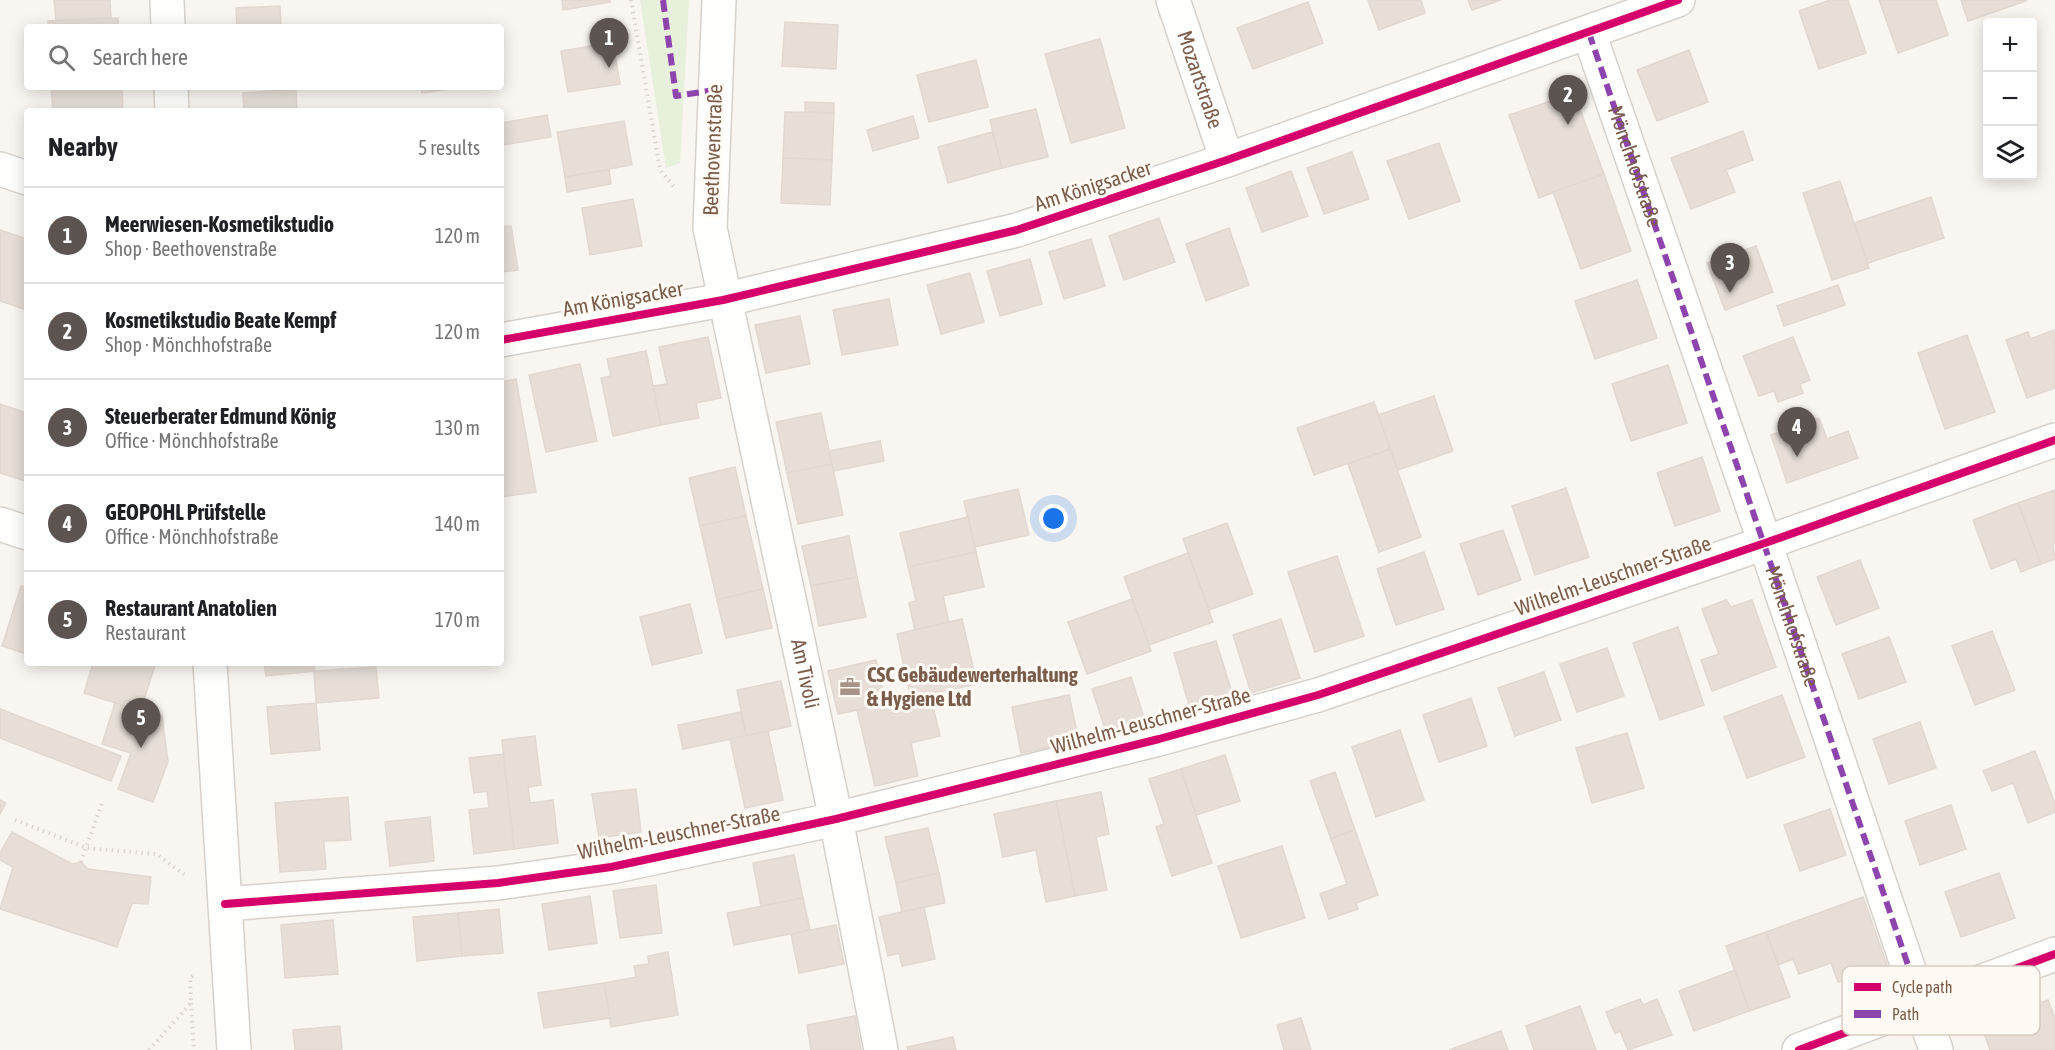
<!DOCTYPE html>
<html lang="en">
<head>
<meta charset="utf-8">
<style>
  body { margin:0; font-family:"Asap Condensed",sans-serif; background:#f6f6f6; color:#202124 }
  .controls { position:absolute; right:18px; top:18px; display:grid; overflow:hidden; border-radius:6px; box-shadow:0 3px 15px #0003 }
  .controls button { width:54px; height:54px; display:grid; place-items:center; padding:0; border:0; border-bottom:2px solid #e0e0e0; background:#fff; color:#202124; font:30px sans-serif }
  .you { position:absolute; left:1054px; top:519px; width:21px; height:21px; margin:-15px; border:4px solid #fff; border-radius:50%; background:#1a73e8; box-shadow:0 0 0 9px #1a73e833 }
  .badge { display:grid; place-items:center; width:39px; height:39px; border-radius:50%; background:#5c5450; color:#fff; font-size:20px; font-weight:700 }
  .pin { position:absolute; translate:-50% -50px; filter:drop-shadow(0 2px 3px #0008) }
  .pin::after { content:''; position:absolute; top:32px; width:21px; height:18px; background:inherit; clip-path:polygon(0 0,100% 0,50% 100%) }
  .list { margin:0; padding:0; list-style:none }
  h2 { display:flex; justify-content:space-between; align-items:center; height:78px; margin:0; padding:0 24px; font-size:26px }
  h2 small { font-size:20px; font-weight:400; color:#757577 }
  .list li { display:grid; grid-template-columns:39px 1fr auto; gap:18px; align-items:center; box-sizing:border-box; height:96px; padding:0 24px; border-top:2px solid #e0e0e0 }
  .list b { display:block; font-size:22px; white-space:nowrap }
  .list p { margin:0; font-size:20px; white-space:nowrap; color:#757577 }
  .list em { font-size:20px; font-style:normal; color:#757577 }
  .icon { flex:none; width:33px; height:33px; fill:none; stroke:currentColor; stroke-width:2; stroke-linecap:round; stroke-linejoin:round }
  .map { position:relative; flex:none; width:2055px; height:1050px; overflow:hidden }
  .search { position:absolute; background:#fff; box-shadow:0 3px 15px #0003; left:24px; top:24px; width:480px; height:66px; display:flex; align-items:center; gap:15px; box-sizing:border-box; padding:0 21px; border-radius:6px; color:#757577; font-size:22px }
  .panel { position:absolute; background:#fff; box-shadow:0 3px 15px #0003; left:24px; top:108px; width:480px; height:558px; border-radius:6px }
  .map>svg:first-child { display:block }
  .green { fill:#e7f0db }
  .building { fill:#e6ded7; stroke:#e2d8d2; stroke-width:1.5 }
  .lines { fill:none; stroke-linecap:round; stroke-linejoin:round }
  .street-casing { stroke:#d7d1cb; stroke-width:36 }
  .path { stroke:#dcd5d0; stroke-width:4; stroke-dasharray:1.5 4.5; stroke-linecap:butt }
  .street { stroke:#fefefd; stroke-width:33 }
  .quiet { stroke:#8e44ad; stroke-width:6; stroke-dasharray:12 6; stroke-linecap:butt }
  .cycleway-casing { stroke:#fffaf3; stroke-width:11 }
  .cycleway { stroke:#d6006c; stroke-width:8 }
  .labels { text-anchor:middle; stroke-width:6; stroke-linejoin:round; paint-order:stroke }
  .street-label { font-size:21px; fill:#7a5c4d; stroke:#fffaf3 }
  .poi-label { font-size:21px; font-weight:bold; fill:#7a5c4d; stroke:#fffaf3; text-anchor:start }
  .key { fill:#fffaf3; stroke:#d7cbc1; stroke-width:1.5 }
  .key-label { font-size:16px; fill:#7a5c4d }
</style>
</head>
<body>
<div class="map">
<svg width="2055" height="1050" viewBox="0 0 2055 1050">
  <rect width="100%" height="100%" fill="#f9f5f0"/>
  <path class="green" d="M640 0H689L680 163 666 168Z"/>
  <g class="building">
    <path d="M54 0H110L111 18 56 21Z"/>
    <path d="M562 0H610V2L563 10Z"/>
    <path d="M1368 0H1421L1425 13 1379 30Z"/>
    <path d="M1468 0H1501L1472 10Z"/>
    <path d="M1830 0H1848L1866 53 1819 69 1799 11Z"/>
    <path d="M1879 0H1936L1948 35 1898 53Z"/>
    <path d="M1961 0H2026V1L1968 21Z"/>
    <path d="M1308 2 1323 43 1253 69 1237 28Z"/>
    <path d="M280 6 281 27H237L236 8Z"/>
    <path d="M118 18V27H48V21Z"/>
    <path d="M785 22 838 25 836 69 782 66Z"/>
    <path d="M1100 39 1125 128 1071 143 1045 54Z"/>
    <path d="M613 42 620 84 568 92 561 51Z"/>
    <path d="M1689 50 1708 102 1657 121 1637 70Z"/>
    <path d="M976 60 988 107 929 122 917 75Z"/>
    <path d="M51 87H122L123 111H53Z"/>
    <path d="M421 87H456V88L422 93Z"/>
    <path d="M296 89 297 111H244L243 93Z"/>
    <path d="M1574 93 1604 174 1539 198 1509 115Z"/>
    <path d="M805 102 834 103V113L805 112Z"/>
    <path d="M1036 109 1048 157 1002 168 990 120Z"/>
    <path d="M785 112 834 113 832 160 783 158Z"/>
    <path d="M547 115 551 137 503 145 501 123Z"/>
    <path d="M913 116 919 138 873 151 867 130Z"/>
    <path d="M624 121 632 165 565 177 557 132Z"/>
    <path d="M1743 131 1753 160 1726 170 1735 192 1691 209 1671 158Z"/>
    <path d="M992 132 1002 168 948 183 938 147Z"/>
    <path d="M1439 143 1460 201 1409 219 1387 161Z"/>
    <path d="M1352 152 1369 199 1324 214 1307 168Z"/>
    <path d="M783 158 832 160 830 205 781 203Z"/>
    <path d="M609 170 611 184 567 192 565 177Z"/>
    <path d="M1291 171 1308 216 1262 232 1246 188Z"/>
    <path d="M1604 174 1631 251 1581 269 1553 192Z"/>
    <path d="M1840 181 1869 268 1832 280 1803 193Z"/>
    <path d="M1931 197 1944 238 1868 263 1854 223Z"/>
    <path d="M633 199 642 246 590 255 582 208Z"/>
    <path d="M1159 218 1175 262 1124 280 1109 236Z"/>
    <path d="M511 226 518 270 501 272V227Z"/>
    <path d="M1229 228 1249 285 1206 301 1186 244Z"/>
    <path d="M0 230 27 239V310L0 301Z"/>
    <path d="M1091 239 1105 286 1064 299 1049 252Z"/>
    <path d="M1756 246 1773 292 1725 310 1707 263Z"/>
    <path d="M1030 259 1042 304 1000 316 987 271Z"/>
    <path d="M970 273 984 322 941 334 927 285Z"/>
    <path d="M1637 280 1657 338 1595 359 1575 301Z"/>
    <path d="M1838 285 1845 305 1784 326 1777 306Z"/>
    <path d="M889 299 898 345 842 355 833 310Z"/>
    <path d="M800 316 810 364 766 373 755 325Z"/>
    <path d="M2054 330 2055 388 2027 398 2006 340 2028 332 2030 339Z"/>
    <path d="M1967 335 1995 412 1945 429 1918 353Z"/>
    <path d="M708 337 721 398 696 403 699 418 661 425 653 386 667 384 659 347Z"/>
    <path d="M1793 337 1810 380 1800 384 1803 393 1778 402 1774 391 1759 396 1743 356Z"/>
    <path d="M646 351 661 425 613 436 601 378 611 376 607 359Z"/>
    <path d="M580 364 597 441 546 452 529 375Z"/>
    <path d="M1668 365 1687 423 1631 441 1612 384Z"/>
    <path d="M516 379 536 492 501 497V382Z"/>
    <path d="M1434 396 1453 451 1398 470 1378 415Z"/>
    <path d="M1374 402 1390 449 1314 475 1297 428Z"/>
    <path d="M0 404 27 413 25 481 0 473Z"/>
    <path d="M821 413 832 464 787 473 776 422Z"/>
    <path d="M1819 418 1827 439 1848 431 1858 458 1787 483 1771 435Z"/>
    <path d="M880 441 884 461 833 471 829 451Z"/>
    <path d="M1390 449 1421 537 1379 552 1348 464Z"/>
    <path d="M1702 457 1720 511 1675 526 1657 473Z"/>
    <path d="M832 464 843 515 798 524 787 473Z"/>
    <path d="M735 467 746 516 700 526 689 478Z"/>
    <path d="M1566 488 1589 557 1535 575 1512 506Z"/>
    <path d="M1018 489 1029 535 974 547 964 501Z"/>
    <path d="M2055 490V543L2053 544 2055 559 2041 564 2018 503Z"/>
    <path d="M2018 503 2041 564 2021 572 2016 559 1991 569 1973 520Z"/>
    <path d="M746 516 763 589 717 600 700 526Z"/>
    <path d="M968 517 976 552 908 567 900 533Z"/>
    <path d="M1227 523 1253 594 1209 610 1183 539Z"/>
    <path d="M1503 530 1521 580 1478 595 1460 544Z"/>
    <path d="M849 536 857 577 811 586 802 546Z"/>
    <path d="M976 552 984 587 943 596 949 622 915 630 909 603 916 601 908 567Z"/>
    <path d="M1424 552 1444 609 1396 625 1377 569Z"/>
    <path d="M1188 553 1213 622 1149 645 1124 577Z"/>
    <path d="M1337 556 1364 636 1315 652 1288 572Z"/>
    <path d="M1860 560 1879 608 1836 625 1817 577Z"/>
    <path d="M857 577 866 617 819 626 811 586Z"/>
    <path d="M21 586 27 588V654L2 646Z"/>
    <path d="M763 589 772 628 726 638 717 600Z"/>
    <path d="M1132 599 1151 651 1087 674 1068 622Z"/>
    <path d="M1726 600 1731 607 1752 600 1776 667 1712 691 1701 660 1719 654 1702 609Z"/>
    <path d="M690 604 702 653 652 665 640 617Z"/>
    <path d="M962 619 977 684 911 698 897 634Z"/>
    <path d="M1281 619 1300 678 1251 693 1233 635Z"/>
    <path d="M1678 627 1704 705 1660 720 1633 643Z"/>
    <path d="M1992 631 2015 690 1975 705 1952 646Z"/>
    <path d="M1889 637 1906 682 1859 699 1842 654Z"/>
    <path d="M1216 641 1234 699 1191 712 1174 653Z"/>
    <path d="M1607 648 1624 696 1577 712 1560 664Z"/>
    <path d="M876 660 886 704 838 714 828 671Z"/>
    <path d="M93 663H156L140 711 84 693Z"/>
    <path d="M264 663H314L315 671 266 676Z"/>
    <path d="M376 667 379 698 316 703 314 671Z"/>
    <path d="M1544 672 1561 720 1515 736 1498 688Z"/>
    <path d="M1131 677 1146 724 1107 735 1092 689Z"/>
    <path d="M781 681 791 726 746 736 737 690Z"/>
    <path d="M930 694 940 736 911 743 918 776 875 786 857 710Z"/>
    <path d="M1069 695 1079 741 1021 753 1012 707Z"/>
    <path d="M1782 695 1805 757 1747 778 1724 717Z"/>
    <path d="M1471 698 1487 746 1439 762 1423 715Z"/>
    <path d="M115 703 162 716 168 762 153 802 118 789 131 753 102 744Z"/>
    <path d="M316 703 320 750 271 754 267 707Z"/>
    <path d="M0 709 121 756 111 781 0 738Z"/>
    <path d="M741 712 746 736 683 749 678 725Z"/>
    <path d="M1920 722 1936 768 1889 784 1873 739Z"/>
    <path d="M1400 730 1424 800 1376 817 1352 747Z"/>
    <path d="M768 731 783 800 745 808 730 739Z"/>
    <path d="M1627 733 1644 788 1592 803 1576 748Z"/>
    <path d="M535 736 541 785 528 787 530 803 553 800 558 843 514 849 502 740Z"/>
    <path d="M2035 751 2055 803V812L2028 823 2013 783 1992 791 1983 771Z"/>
    <path d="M503 754 514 849 474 854 469 810 489 808 487 791 474 793 469 758Z"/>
    <path d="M1225 755 1240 801 1196 815 1181 769Z"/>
    <path d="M1181 769 1212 863 1172 876 1156 827 1164 824 1149 779Z"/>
    <path d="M1335 772 1355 830 1331 839 1310 781Z"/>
    <path d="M636 789 641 832 599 838 592 794Z"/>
    <path d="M1101 792 1109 834 1096 837 1107 890 1075 896 1056 801Z"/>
    <path d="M348 797 351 840 324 841 326 869 280 872 275 803Z"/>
    <path d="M0 800 6 803 0 814Z"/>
    <path d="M1056 801 1075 896 1046 902 1036 850 1003 857 994 814Z"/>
    <path d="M1951 805 1966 849 1920 865 1905 821Z"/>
    <path d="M1830 809 1846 855 1800 871 1784 825Z"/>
    <path d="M430 817 434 861 390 866 385 822Z"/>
    <path d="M928 828 939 873 896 883 885 837Z"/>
    <path d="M1355 830 1378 895 1356 903 1358 909 1329 919 1320 894 1347 884 1331 839Z"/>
    <path d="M12 832 72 864 81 862 88 869 151 877 148 904 132 903 117 947 0 909 13 867 0 860V853Z"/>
    <path d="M1282 846 1305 918 1241 938 1218 866Z"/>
    <path d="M794 855 803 898 761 906 753 863Z"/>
    <path d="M939 873 945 903 902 912 896 883Z"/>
    <path d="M1999 873 2015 918 1961 937 1945 892Z"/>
    <path d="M656 885 662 933 620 938 613 891Z"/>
    <path d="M590 896 597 943 549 950 542 904Z"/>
    <path d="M1863 897 1887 965 1838 982 1831 963 1799 974 1793 959 1778 965 1766 932Z"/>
    <path d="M803 898 810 930 734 945 727 913Z"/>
    <path d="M924 907 935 959 902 966 899 953 888 956 879 917Z"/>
    <path d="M499 909 503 953 462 956 458 913Z"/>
    <path d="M458 913 462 956 417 961 413 917Z"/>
    <path d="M333 920 338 974 285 978 281 925Z"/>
    <path d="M836 925 844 964 799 973 791 934Z"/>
    <path d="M1766 932 1790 997 1749 1011 1726 946Z"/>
    <path d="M668 952 678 1015 611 1027 604 983 636 977 634 966 649 964 648 956Z"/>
    <path d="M1735 970 1749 1011 1694 1031 1679 991Z"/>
    <path d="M604 983 610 1018 544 1028 538 993Z"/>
    <path d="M1640 999 1643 1005 1657 999 1672 1035 1628 1050 1620 1031 1615 1034 1606 1012Z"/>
    <path d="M2048 1000 2055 1018V1050H1990L1981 1025Z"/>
    <path d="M1580 1006 1596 1050H1534L1526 1026Z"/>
    <path d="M855 1016 861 1050H811L807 1025Z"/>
    <path d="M1301 1018 1311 1050H1284L1277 1025Z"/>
    <path d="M340 1026 342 1050H295L293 1030Z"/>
    <path d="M1501 1031 1508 1050H1449Z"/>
    <path d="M953 1037 956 1050H908L907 1047Z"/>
  </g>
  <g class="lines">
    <g class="street-casing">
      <g id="street">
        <path d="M167 0 168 27"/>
        <path id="s1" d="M719 0 710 228 836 819 881 1050"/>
        <path id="s2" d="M1173 0 1227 160"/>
        <path d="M1589 33 1765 543 1936 1050"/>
        <path d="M171 87 172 111"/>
        <path d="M0 169 27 178"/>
        <path d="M501 340 723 300 1017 230 1227 160 1678 0"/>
        <path d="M0 524 27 533"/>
        <path d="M210 663 234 1050"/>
        <path d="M225 904 498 883 611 867 836 819 1159 739 1318 695 1765 543 2055 440"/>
        <path d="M1799 1050 2055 954"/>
      </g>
    </g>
    <g class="path">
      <path d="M631 0 660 170 676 189"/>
      <path d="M15 820 87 848 156 854 188 877"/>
      <path d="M81 862 102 803"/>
      <path d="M191 1003 194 1050"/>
      <path d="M149 1050 191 1003 190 978 194 975"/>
    </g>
    <use href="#street" class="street"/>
    <g class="quiet">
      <path d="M663 0 676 96 715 90"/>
      <path id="s3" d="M1589 33 1921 1003"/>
    </g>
    <g class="cycleway-casing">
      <g id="cycleway">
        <path d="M501 340 723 300 1017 230 1227 160 1678 0"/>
        <path d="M225 904 498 883 611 867 836 819 1159 739 1318 695 1765 543 2055 440"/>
        <path d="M1799 1050 2055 954"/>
      </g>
    </g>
    <use href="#cycleway" class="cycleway"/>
  </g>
  <defs>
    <g id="office-bare" transform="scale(1.62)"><path d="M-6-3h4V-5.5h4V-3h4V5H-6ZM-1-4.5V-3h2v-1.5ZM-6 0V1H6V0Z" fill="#a69286" stroke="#fffaf3" stroke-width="2.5" paint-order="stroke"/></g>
  </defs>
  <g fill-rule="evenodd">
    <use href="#office-bare" x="850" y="687"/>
  </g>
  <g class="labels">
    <g class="street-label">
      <text dy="7" stroke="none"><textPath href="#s2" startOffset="84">Mozartstraße</textPath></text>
      <text transform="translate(713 150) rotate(-88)" y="7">Beethovenstraße</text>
      <text dy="7" stroke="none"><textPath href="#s3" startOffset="141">Mönchhofstraße</textPath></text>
      <text transform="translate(1093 186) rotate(-18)" y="7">Am Königsacker</text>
      <text transform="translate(623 299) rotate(-10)" y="7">Am Königsacker</text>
      <text transform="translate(1613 576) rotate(-19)" y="7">Wilhelm-Leuschner-Straße</text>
      <text dy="7" stroke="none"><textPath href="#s3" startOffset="627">Mönchhofstraße</textPath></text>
      <text dy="7" stroke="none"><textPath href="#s1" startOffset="684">Am Tivoli</textPath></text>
      <text transform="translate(1151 721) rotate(-15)" y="7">Wilhelm-Leuschner-Straße</text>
      <text transform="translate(679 833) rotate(-11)" y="7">Wilhelm-Leuschner-Straße</text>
    </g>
    <g class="poi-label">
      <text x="867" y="682">CSC Gebäudewerterhaltung<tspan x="867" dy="24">&amp; Hygiene Ltd</tspan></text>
    </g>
  </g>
  <rect x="1842" y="966" width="198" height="69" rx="9" class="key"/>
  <rect x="1854" y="983" width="27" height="8" fill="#d6006c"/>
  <rect x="1854" y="1010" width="27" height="8" fill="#8e44ad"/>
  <g class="key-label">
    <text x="1892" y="993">Cycle path</text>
    <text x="1892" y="1020">Path</text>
  </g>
</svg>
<div class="controls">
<button>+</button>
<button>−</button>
<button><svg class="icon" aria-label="layers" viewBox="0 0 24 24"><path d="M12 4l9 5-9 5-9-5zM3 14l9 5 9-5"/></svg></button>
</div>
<div class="you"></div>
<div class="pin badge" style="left:609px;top:68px">1</div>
<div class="pin badge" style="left:1568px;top:125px">2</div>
<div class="pin badge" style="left:1730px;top:293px">3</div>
<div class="pin badge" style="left:1797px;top:457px">4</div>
<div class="pin badge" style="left:141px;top:748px">5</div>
<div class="search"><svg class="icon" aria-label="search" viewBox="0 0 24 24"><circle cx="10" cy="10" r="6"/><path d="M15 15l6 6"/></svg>Search here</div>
<section class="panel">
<h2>Nearby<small>5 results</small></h2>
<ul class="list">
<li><span class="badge">1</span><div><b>Meerwiesen-Kosmetikstudio</b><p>Shop · Beethovenstraße</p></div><em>120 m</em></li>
<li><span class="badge">2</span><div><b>Kosmetikstudio Beate Kempf</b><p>Shop · Mönchhofstraße</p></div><em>120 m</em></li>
<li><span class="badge">3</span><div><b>Steuerberater Edmund König</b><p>Office · Mönchhofstraße</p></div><em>130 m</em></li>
<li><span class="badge">4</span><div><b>GEOPOHL Prüfstelle</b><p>Office · Mönchhofstraße</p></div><em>140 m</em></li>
<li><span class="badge">5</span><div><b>Restaurant Anatolien</b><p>Restaurant</p></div><em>170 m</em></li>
</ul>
</section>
</div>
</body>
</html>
